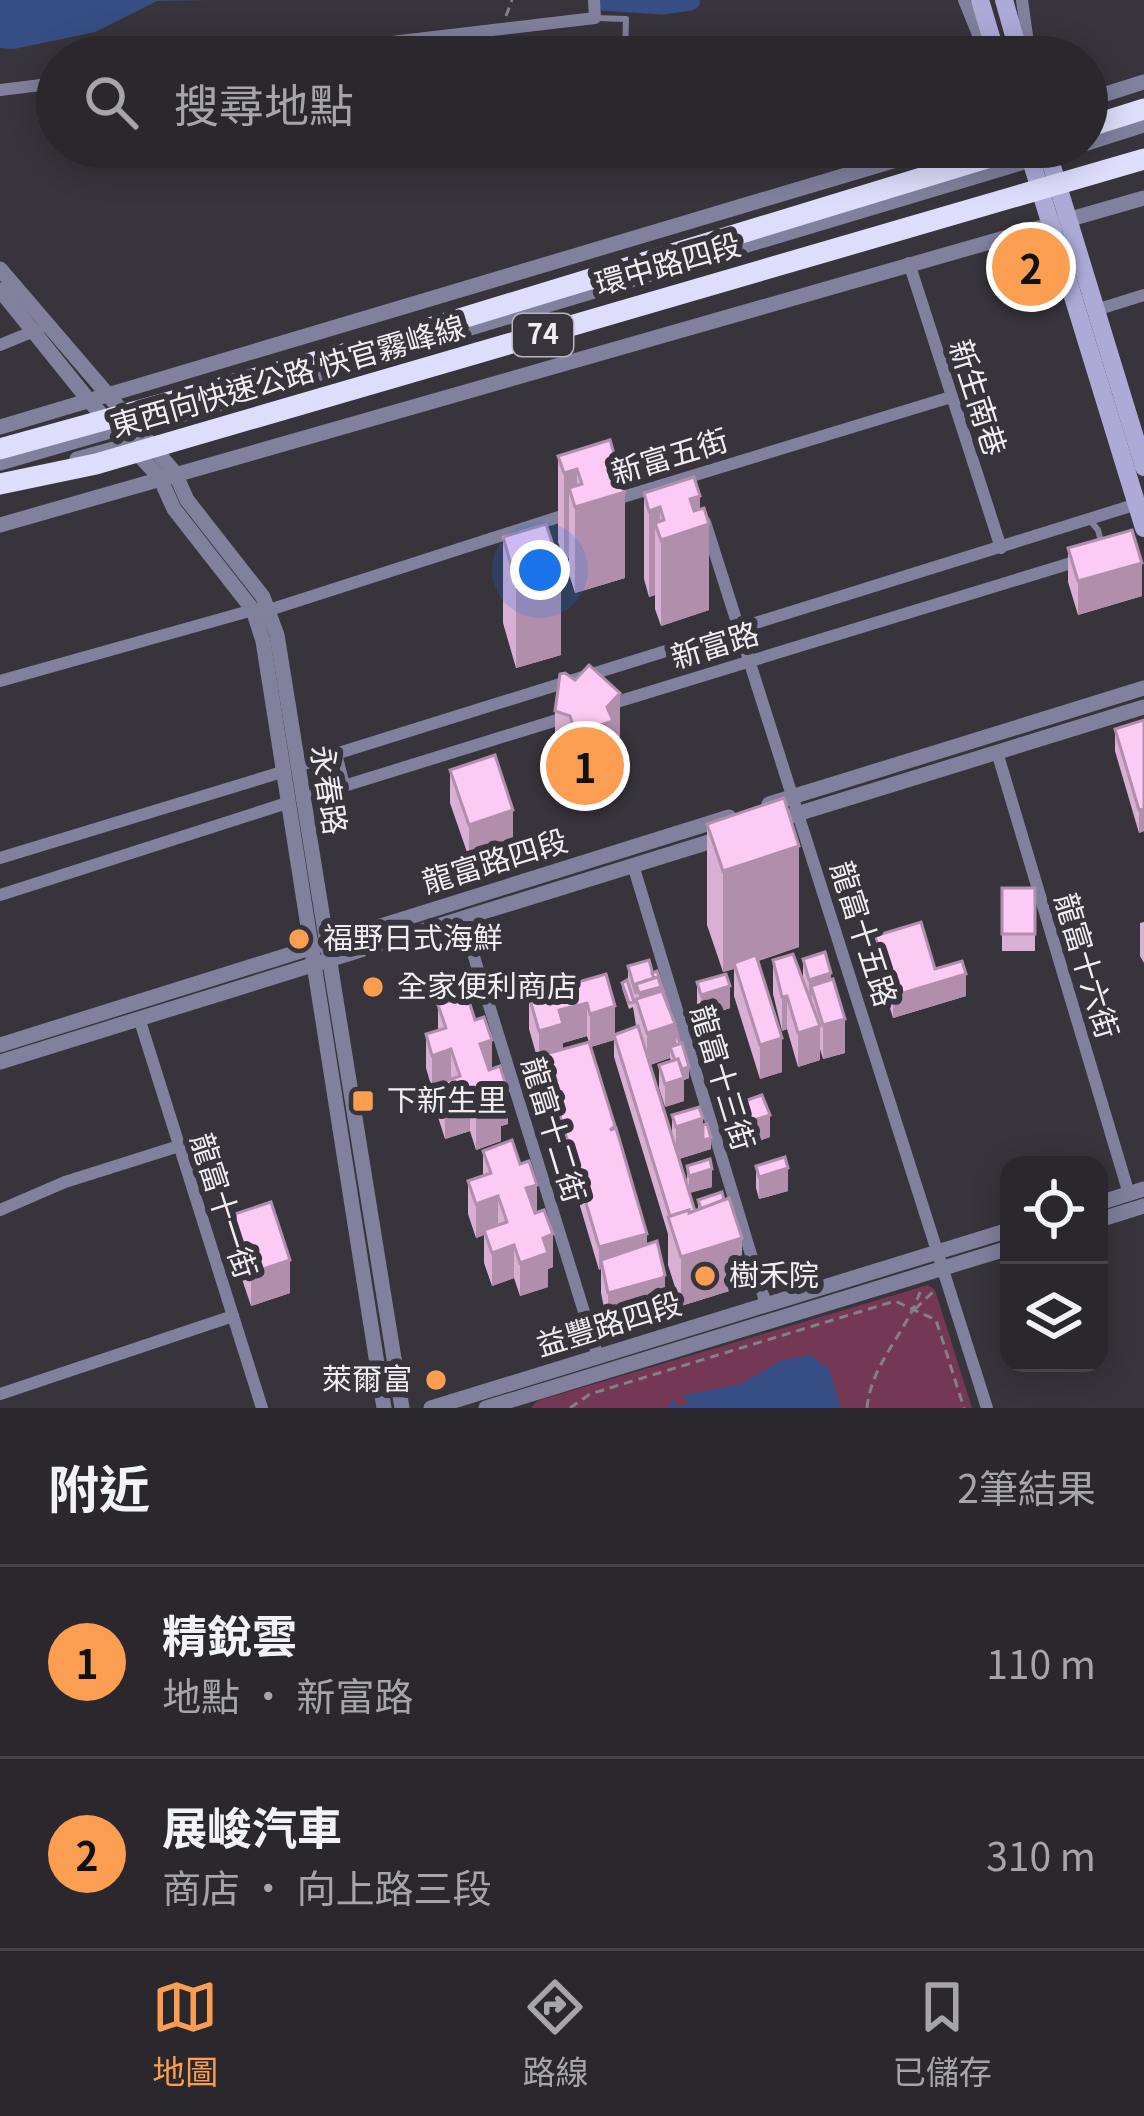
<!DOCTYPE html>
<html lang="zh-TW">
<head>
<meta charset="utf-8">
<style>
  body { margin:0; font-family:Georgia,"Noto Sans TC",serif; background:#363339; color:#f1f3f6 }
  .controls { position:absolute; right:36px; bottom:36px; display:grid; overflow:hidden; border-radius:24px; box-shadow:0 6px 30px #0003 }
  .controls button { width:108px; height:108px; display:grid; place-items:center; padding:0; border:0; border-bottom:3px solid #464449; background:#2a272d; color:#f1f3f6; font:60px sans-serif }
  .you { position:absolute; left:540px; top:570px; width:42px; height:42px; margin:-30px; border:9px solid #fff; border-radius:50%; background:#1a73e8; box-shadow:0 0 0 18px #1a73e833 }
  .badge { display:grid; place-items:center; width:78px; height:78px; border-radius:50%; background:#fb9e51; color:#111; font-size:39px; font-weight:700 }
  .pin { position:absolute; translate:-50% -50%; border:6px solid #fff; box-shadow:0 3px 12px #0006 }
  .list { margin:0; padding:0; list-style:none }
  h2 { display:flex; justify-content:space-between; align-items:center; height:156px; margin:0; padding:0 48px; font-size:51px }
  h2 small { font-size:39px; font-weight:400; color:#a5a5aa }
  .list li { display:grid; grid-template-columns:78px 1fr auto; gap:36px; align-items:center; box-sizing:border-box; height:192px; padding:0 48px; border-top:3px solid #464449 }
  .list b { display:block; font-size:45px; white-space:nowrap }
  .list p { margin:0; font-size:39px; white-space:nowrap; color:#a5a5aa }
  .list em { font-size:39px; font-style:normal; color:#a5a5aa }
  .icon { flex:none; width:66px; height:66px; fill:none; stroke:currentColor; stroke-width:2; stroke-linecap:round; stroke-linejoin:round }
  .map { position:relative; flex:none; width:1144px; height:1408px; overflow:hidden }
  .search { position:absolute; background:#2a272d; box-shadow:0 6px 30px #0003; left:36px; right:36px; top:36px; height:132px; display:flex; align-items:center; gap:30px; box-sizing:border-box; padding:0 42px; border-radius:66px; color:#a5a5aa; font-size:45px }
  .sheet { height:540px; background:#2a272d }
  nav { display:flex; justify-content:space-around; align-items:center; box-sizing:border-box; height:168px; border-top:3px solid #464449; background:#2a272d; font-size:33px; color:#a5a5aa }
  nav a { display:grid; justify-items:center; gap:6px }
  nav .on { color:#fb9e51 }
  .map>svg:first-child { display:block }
  .green { fill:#743854 }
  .water { fill:#374e85 }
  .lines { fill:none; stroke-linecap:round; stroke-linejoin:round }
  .river { stroke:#374e85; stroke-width:21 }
  .path { stroke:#838086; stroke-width:3; stroke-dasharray:9 6; stroke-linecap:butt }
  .service { stroke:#82819d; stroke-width:6 }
  .minor { stroke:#82819d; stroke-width:12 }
  .tertiary { stroke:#82819d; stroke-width:15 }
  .secondary { stroke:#adaad8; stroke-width:18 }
  .trunk { stroke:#dedefc; stroke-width:21 }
  .wall { fill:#d9afd3; fill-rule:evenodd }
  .shaded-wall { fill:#b08eac }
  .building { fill:#fccbf5; stroke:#b08eac; stroke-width:3 }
  .poi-dot { fill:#fb9e51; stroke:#38343c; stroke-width:4.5 }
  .labels { text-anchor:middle; stroke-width:12; stroke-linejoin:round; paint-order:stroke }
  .shield { fill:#38343c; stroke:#b9b6bc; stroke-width:3 }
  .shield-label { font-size:27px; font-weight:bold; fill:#f0eef3 }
  .street-label { font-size:30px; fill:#f0eef3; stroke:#38343c }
  .poi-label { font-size:30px; fill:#f0eef3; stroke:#38343c; text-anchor:start }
</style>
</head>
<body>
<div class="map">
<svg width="1144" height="1408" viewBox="0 0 1144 1408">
  <rect width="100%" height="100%" fill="#38343c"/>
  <path class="green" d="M928 1285 935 1290 972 1408H531L537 1401Z"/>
  <g class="water">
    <path d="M0 0H212L157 1 95 32 14 49 0 48Z"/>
    <path d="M810 1355 829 1369 841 1408H667L674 1399 677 1407 687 1404 684 1395 741 1384 780 1361Z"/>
  </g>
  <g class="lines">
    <path class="river" d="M602 0 662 4 690 0"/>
    <g class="path">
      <path d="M506 16 512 0"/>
      <path d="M184 57 254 49"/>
      <path d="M915 1309 935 1290"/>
      <path d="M570 1408 590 1394 895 1301 936 1320 964 1408"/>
      <path d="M867 1408C871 1364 906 1333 920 1292"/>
    </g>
    <g class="service">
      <path d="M595 18 626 19 625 57"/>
      <path d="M1089 519 1098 530 1102 545"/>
      <path d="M339 753 347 785"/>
    </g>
    <g class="minor">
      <path d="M964 0 987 57"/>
      <path d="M1022 0 1030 57"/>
      <path d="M264 57 595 18 594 0"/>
      <path d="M0 90 57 83"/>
      <path d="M909 263 1001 548"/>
      <path d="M1096 310 1144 295"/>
      <path d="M0 345 39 329"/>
      <path d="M613 500 951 397"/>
      <path d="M705 522 987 1408"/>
      <path d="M269 610 571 513"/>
      <path d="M0 681 253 610"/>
      <path d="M607 705 1081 560"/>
      <path d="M997 752 1129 1194"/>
      <path d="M297 766 1137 504"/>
      <path d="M302 799 570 716"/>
      <path d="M0 858 282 772"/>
      <path d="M633 865 766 1304"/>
      <path d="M0 895 287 803"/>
      <path d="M462 918 598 1357"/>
      <path d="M139 1018 262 1408"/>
      <path d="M0 1210 65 1182 179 1146"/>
      <path d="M0 1394 233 1316"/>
    </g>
    <g class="tertiary">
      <path d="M1087 100 1144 82"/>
      <path d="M1087 143 1144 125"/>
      <path d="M0 269 175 473 187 500 263 597 277 635 402 1408"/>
      <path d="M0 290 91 403 160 478 174 509 253 610 263 641 384 1408"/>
      <path d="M0 427 940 147"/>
      <path d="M77 459 135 443"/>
      <path d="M0 463 117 429H134L1074 147"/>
      <path d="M0 525 1144 198"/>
      <path d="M769 804 1144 688"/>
      <path d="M771 822 1144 707"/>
      <path d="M0 1045 729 817"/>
      <path d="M0 1062 725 837"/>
      <path d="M1099 1203 1144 1189"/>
      <path d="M1099 1220 1144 1206"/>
      <path d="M431 1408 1009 1230"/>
      <path d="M486 1408 1009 1248"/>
    </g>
    <g class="secondary">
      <path d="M980 0 997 57"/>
      <path d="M1004 0 1020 57"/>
      <path d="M1027 147 1144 528"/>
      <path d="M1046 147 1144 467"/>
    </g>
    <g class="trunk">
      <path d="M1087 127 1144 109"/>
      <path d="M0 449 361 349 1023 147"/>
      <path d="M0 484 96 464 1144 159"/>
    </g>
  </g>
  <g class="wall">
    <path d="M558 456 616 476 625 578 575 593 569 574V558L564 559 558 542Z"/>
    <path d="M644 493 700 510 709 610 661 626 655 609V595L649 597 644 579Z"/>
    <path d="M503 537 561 655 516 668 503 623Z"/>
    <path d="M1068 548 1142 596 1078 615 1068 582Z"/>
    <path d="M560 674 620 759 613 766V786L575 798 570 781 555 776V711Z"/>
    <path d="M1144 720V831L1139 833 1115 751V729Z"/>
    <path d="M450 770 513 843 469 858 450 803Z"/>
    <path d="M707 824 799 947 758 961 782 1072 760 1079 734 996V969L723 972 707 925Z"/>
    <rect x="1002" y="888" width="33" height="63"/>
    <path d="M1144 922V963L1140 956V923Z"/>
    <path d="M875 936 935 969 966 996 893 1018 875 959Z"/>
    <path d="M803 959 831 979 845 1053 823 1059 820 1049V1060L798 1067 787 1029 782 1031 773 994V960L803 980Z"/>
    <path d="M628 966 652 973 675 1026 689 1078 684 1080V1101L665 1107 659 1088V1065L671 1061 670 1058 650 1065 672 1137V1115L703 1125 711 1149 679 1159 687 1183V1166L712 1187 689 1193 695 1211 698 1210V1200L742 1287 681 1306 668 1265V1234L614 1057V1040L591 1047 665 1309 662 1312 608 1327 601 1293V1269L599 1270 542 1078V1063L539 1064 529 1029V996L606 974 615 1034 636 1026 633 1007 629 1009 622 988V983H628ZM587 1036 589 1042 563 1049V1043Z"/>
    <path d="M697 982 730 1008 701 1018 697 1005Z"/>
    <path d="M438 1005 492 1069 508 1124 501 1126V1141L476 1150 470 1131 445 1139 438 1117V1087L432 1089 426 1068V1034L438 1030Z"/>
    <path d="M733 1105 770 1137 742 1147 733 1127Z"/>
    <path d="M483 1151 520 1164 537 1212 553 1267 548 1269V1287L520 1296 514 1278 492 1286 484 1263V1235L476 1238 468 1214V1181L483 1176Z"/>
    <path d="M756 1166 788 1191 759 1199 756 1188Z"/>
    <path d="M232 1215 290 1293 251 1306 232 1249Z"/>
  </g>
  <g class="shaded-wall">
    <path d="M616 460V494L625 492V578L575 593V507L569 488V558L564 559V473L577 469V506L607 463Z"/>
    <path d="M700 496V527L709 524V610L661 626V540L690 499Z"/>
    <path d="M660 507V539L655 523V595L649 597V511Z"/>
    <path d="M1142 563V596L1078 615V581Z"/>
    <path d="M561 569V655L516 668V582Z"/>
    <path d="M620 693V759L613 766V786L575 798V733L607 707Z"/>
    <path d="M1144 809V831L1139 833V810Z"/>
    <path d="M513 810V843L469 858V825Z"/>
    <path d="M799 846V947L736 968 734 963V969L723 972V871Z"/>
    <path d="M831 973V1007L812 990 811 1013H809V979Z"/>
    <path d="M966 974V996L893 1018V996Z"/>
    <path d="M730 986V1008L701 1018V995Z"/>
    <path d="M661 987V1014L639 1008V993Z"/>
    <path d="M787 996V1029L782 1031V997Z"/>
    <path d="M587 1003V1036L563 1043V1057L542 1055V1063L539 1064V1031L559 1010Z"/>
    <path d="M615 1006V1040L614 1035V1040L590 1047V1014Z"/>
    <path d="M845 1019V1053L823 1059V1025Z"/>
    <path d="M675 1021V1051L670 1047V1058L647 1066V1033Z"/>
    <path d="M820 1026V1060L798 1067V1033Z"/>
    <path d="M782 1038V1072L760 1079V1045Z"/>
    <path d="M492 1040V1074L480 1078V1044Z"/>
    <path d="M451 1049V1083L432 1089V1056Z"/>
    <path d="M689 1067V1078L684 1080V1101L665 1107V1084L678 1071Z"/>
    <path d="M508 1091V1124L501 1126V1141L476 1150V1116L497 1094Z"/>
    <path d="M470 1097V1131L445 1139V1106Z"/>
    <path d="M770 1115V1137L742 1147V1124Z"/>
    <path d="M703 1118V1140L711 1138V1149L676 1160V1127Z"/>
    <path d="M788 1168V1191L759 1199V1177Z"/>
    <path d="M712 1169V1187L689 1193V1176Z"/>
    <path d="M537 1185V1218L526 1188Z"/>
    <path d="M498 1196V1230H484V1235L476 1238V1204Z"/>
    <path d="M553 1234V1267L548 1269V1287L520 1296V1263L543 1238Z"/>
    <path d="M647 1234V1256L601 1260V1269L599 1270V1247Z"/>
    <path d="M742 1238V1287L681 1306V1257Z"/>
    <path d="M514 1245V1278L492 1286V1253Z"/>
    <path d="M290 1260V1293L251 1306V1273Z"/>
    <path d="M665 1275V1309L662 1312 608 1327V1293Z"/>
  </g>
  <g class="building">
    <path d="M610 440 616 460 607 463 611 478 620 475 625 492 575 507 569 488 582 484 577 469 564 473 558 456Z"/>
    <path d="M694 477 700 496 690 499 694 511 704 508 709 524 661 540 655 523 664 520 660 507 649 511 644 493Z"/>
    <path d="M546 524 561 569 516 582 503 537Z"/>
    <path d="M1132 530 1142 563 1078 581 1068 548Z"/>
    <path d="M589 665 620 693 607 707 613 721 575 733 570 716 555 711 560 674 565 673 575 680Z"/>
    <path d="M1144 720V809L1139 810 1115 729Z"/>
    <path d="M495 755 513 810 469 825 450 770Z"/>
    <path d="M784 798 799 846 723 871 707 824Z"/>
    <rect x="1002" y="888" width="33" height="46"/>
    <path d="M921 922 935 969 962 961 966 974 893 996 875 936Z"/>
    <path d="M825 952 831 973 809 980 803 959Z"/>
    <path d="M793 954 820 1026 798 1033 787 996 782 997 773 960Z"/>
    <path d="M756 955 782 1038 760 1045 734 963Z"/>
    <path d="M649 960 654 978 636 984V994L628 966Z"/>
    <path d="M657 971 669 1008 662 991H661L658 977 654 978 652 973Z"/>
    <path d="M606 974 615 1006 590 1014 587 1003 559 1010 563 1024 539 1031 529 996Z"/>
    <path d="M726 974 730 986 701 995 697 982Z"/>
    <path d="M658 977 661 987 639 993 636 984Z"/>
    <path d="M833 979 845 1019 823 1025 811 986Z"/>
    <path d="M627 980 634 1002 629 1003 622 983Z"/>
    <path d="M662 991 675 1024 647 1033 636 999Z"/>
    <path d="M467 995 475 1020 484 1017 492 1040 480 1044 489 1070 500 1066 508 1091 497 1094 501 1108 476 1116 470 1097 445 1106 438 1084 460 1076 451 1049 432 1056 426 1034 446 1028 438 1005Z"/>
    <path d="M638 1026 695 1211 689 1213V1210L670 1216 614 1035Z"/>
    <path d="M675 1026 680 1044 675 1046Z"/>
    <path d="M589 1042 615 1126 610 1130 616 1128 647 1234 599 1247 542 1055Z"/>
    <path d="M682 1043 689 1067 682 1069 678 1059 675 1060 670 1047Z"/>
    <path d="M678 1059 684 1078 665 1084 659 1065Z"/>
    <path d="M762 1095 770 1115 742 1124 733 1105Z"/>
    <path d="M699 1107 703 1118 676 1127 672 1115Z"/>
    <path d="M707 1124 711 1138 703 1140V1125Z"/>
    <path d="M512 1140 520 1164 529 1161 537 1185 526 1188 535 1213 544 1210 553 1234 543 1238 548 1253 520 1263 514 1245 492 1253 484 1230 507 1222 498 1196 476 1204 468 1181 491 1173 483 1151Z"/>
    <path d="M785 1157 788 1168 759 1177 756 1166Z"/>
    <path d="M710 1159 712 1169 689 1176 687 1166Z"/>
    <path d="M722 1192 724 1200 701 1209 698 1200Z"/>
    <path d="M729 1198 742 1238 681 1257 668 1217 689 1210V1213Z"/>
    <path d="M271 1202 290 1260 251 1273 232 1215Z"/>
    <path d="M657 1241 665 1275 662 1278 608 1293 601 1260Z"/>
  </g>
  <g class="poi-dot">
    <circle cx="299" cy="939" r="12"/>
    <circle cx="373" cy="987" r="12"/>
    <rect x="351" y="1089" width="24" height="24" rx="6"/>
    <circle cx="705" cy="1276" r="12"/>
    <circle cx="436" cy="1380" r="12"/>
  </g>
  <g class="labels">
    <rect class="shield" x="513" y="314" width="60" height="42" rx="9"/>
    <g class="shield-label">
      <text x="543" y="344">74</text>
    </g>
    <g class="street-label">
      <text transform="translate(668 265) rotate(-16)" y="10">環中路四段</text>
      <text transform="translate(288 377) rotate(-16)" y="10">東西向快速公路 快官霧峰線</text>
      <text transform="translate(977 398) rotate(72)" y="10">新生南巷</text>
      <text transform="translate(670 457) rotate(-17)" y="10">新富五街</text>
      <text transform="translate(715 646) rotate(-17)" y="10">新富路</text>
      <text transform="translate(328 790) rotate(81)" y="10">永春路</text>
      <text transform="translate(495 862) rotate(-17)" y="10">龍富路四段</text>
      <text transform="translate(863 934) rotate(72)" y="10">龍富十五路</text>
      <text transform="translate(1086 966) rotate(73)" y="10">龍富十六街</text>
      <text transform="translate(722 1078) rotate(73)" y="10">龍富十三街</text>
      <text transform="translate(553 1130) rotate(73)" y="10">龍富十二街</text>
      <text transform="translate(223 1206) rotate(72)" y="10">龍富十一街</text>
      <text transform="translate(609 1325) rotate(-17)" y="10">益豐路四段</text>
    </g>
    <g class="poi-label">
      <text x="323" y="949">福野日式海鮮</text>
      <text x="397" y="997">全家便利商店</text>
      <text x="387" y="1111">下新生里</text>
      <text x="729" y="1286">樹禾院</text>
      <text x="412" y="1390" text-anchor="end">萊爾富</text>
    </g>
  </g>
</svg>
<div class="controls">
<button><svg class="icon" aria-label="locate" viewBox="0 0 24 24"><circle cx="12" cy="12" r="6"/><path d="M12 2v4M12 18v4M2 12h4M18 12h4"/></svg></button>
<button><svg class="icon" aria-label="layers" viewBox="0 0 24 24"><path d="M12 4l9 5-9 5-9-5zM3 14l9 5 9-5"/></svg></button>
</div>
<div class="you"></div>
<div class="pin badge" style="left:585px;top:766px">1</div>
<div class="pin badge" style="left:1031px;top:267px">2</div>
<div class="search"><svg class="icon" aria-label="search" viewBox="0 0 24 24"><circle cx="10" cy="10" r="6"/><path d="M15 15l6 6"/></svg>搜尋地點</div>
</div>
<section class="sheet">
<h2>附近<small>2筆結果</small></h2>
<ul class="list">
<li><span class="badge">1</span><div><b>精銳雲</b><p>地點 · 新富路</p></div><em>110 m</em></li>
<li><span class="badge">2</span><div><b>展峻汽車</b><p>商店 · 向上路三段</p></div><em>310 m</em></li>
</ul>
</section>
<nav>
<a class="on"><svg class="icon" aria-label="map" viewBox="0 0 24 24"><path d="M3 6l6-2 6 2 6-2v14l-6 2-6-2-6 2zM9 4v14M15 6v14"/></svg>地圖</a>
<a><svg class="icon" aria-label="directions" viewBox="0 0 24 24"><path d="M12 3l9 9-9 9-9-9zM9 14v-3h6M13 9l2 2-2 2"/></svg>路線</a>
<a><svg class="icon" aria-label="saved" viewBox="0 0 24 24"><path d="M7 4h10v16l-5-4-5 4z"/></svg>已儲存</a>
</nav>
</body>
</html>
